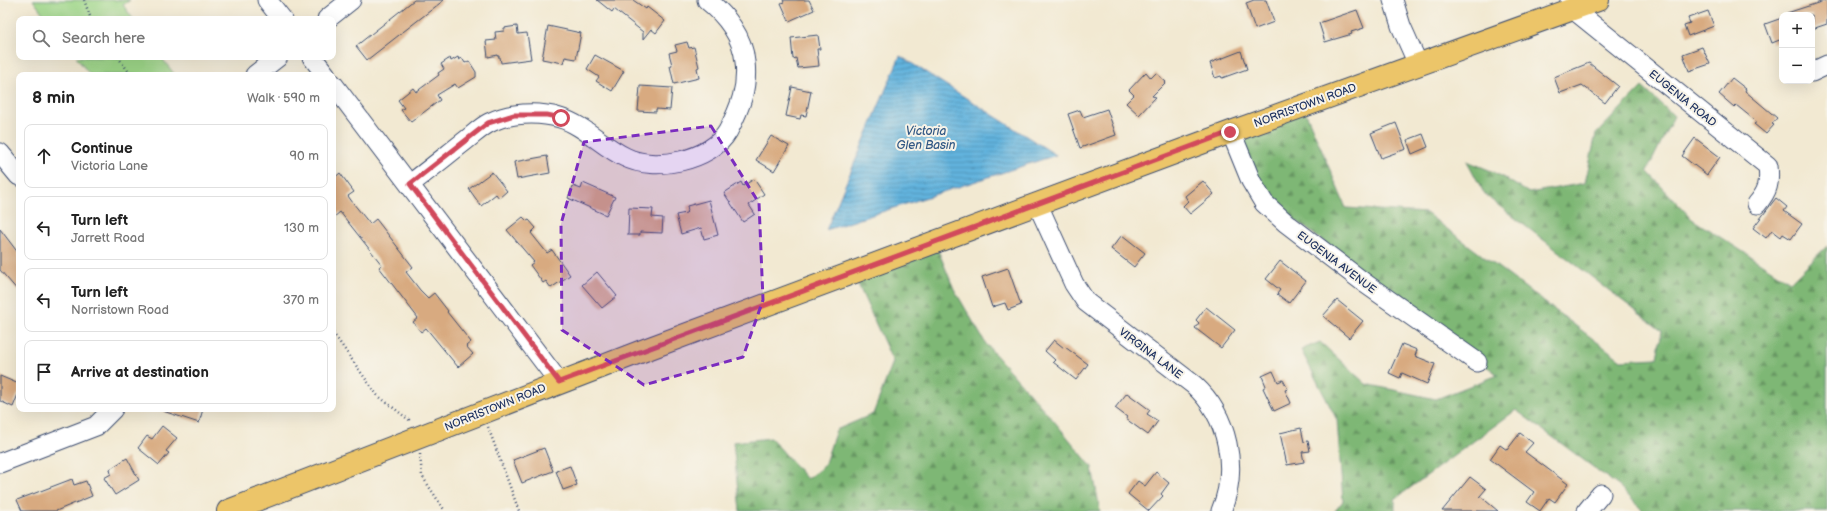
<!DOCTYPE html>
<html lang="en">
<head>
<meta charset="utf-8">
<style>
  body { margin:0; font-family:"Balsamiq Sans",sans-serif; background:#f2f2f2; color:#222 }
  .controls { position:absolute; right:12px; top:12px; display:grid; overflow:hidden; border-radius:8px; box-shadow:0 4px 16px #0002 }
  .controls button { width:36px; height:36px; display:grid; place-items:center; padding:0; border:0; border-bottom:1px solid #e0e0e0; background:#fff; color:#222; font:20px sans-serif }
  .stop { position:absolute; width:12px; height:12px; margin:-9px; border:3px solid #d1495b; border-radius:50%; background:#fff }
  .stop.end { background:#d1495b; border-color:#fff; box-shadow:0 1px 4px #0008 }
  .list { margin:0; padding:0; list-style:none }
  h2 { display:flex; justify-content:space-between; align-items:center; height:52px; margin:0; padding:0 16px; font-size:17px }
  h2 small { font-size:13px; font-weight:400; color:#767676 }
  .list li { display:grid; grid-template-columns:26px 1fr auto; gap:12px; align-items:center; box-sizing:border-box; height:64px; margin:0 8px 8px; padding:0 8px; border:1px solid #e0e0e0; border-radius:8px }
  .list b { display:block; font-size:15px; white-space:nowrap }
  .list p { margin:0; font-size:13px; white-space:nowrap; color:#767676 }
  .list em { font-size:13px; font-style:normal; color:#767676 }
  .icon { flex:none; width:22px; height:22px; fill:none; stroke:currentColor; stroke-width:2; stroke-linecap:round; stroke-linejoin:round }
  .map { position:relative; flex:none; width:1827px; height:511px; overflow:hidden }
  .search { position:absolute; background:#fff; box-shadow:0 4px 16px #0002; left:16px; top:16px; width:320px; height:44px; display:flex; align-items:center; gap:10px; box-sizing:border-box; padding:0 14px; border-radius:8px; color:#767676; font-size:15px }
  .panel { position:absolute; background:#fff; box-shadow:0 4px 16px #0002; left:16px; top:72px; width:320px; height:340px; border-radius:8px }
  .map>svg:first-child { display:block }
  .forest { fill:url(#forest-firs); stroke:#4c7369 }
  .park { fill:#9dd688; stroke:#5c8273 }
  .water { fill:url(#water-rules); stroke:#3e719e }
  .building { fill:#d8aa80 }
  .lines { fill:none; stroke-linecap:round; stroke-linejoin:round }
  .minor-casing { stroke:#3b4b6f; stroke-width:21 }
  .major-casing { stroke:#3b4b6f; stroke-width:24 }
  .path { stroke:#3b4b6f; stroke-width:2.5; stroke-dasharray:1 3; stroke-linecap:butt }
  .minor { stroke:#fff; stroke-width:19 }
  .major { stroke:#ecc569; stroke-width:22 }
  .route { stroke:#d1495b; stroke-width:5 }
  .marked { fill:#7b2cbf; fill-opacity:0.2; stroke:#7b2cbf; stroke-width:3; stroke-dasharray:8 5; stroke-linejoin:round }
  .labels { text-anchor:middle; stroke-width:4; stroke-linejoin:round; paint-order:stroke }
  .street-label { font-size:11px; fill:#1b2f5e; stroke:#f7f3e8 }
  .water-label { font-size:12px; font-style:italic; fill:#305784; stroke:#f7f3e8 }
</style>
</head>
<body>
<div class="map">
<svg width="1827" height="511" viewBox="0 0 1827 511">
  <defs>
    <pattern id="forest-firs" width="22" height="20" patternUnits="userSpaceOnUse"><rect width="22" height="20" fill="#7eb774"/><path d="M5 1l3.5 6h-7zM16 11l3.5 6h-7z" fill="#669562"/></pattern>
    <pattern id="water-rules" width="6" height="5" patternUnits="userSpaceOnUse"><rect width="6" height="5" fill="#62b3dd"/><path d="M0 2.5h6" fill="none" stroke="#5092b6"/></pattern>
  </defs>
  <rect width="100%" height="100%" fill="#f7f3e8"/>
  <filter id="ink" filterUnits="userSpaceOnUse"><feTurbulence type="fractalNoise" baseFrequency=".025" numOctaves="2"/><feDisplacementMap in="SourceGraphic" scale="8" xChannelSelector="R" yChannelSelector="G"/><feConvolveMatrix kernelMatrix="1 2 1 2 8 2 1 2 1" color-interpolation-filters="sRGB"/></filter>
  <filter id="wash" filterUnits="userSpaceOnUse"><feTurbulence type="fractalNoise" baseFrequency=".012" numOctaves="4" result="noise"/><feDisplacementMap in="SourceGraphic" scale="16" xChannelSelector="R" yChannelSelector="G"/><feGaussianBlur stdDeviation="0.9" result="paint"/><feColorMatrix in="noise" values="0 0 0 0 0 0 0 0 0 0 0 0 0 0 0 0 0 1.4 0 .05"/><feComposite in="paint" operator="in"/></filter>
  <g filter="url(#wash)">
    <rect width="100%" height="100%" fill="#f2e9d2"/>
    <g class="forest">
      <path d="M1642 87 1674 116 1647 171 1692 219 1790 282 1827 246V511H1643L1620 487 1516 410 1395 499V511H1335L1343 501 1337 420 1301 350 1320 342 1366 384 1436 399 1498 375 1256 190 1237 130 1303 106 1346 208 1426 213 1621 360 1657 358 1662 331 1485 195 1467 161 1494 172 1529 193 1585 183 1596 134Z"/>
      <path d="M935 243 954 289 986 344 1054 421 1092 467 1100 511H740L733 442 771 438 807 479 824 466 836 430 873 414 893 362 853 273Z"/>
    </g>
    <g class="park">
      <path d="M33 0H130L123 5 133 19H47Z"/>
      <path d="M76 57H161L175 75H90Z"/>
    </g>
    <path class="water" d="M900 56 1056 155 826 230Z"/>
    <g id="blocks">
      <g class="building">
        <path d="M414 0H444L367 60 356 46Z"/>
        <path d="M597 0H633L646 9 647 7 665 21 656 33 651 29 643 39V32L614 9 612 12Z"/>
        <path d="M783 0H809L814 10 789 21 781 3 784 2Z"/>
        <path d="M1254 0H1266L1274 22 1255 29 1246 3Z"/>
        <path d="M1827 0V24L1812 29V15H1787V13Z"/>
        <path d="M1357 10 1364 28 1351 32 1352 34 1325 42 1319 23Z"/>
        <path d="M1708 11 1714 26 1688 36 1684 25 1690 23 1688 18Z"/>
        <path d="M1782 18V39L1772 43 1765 24Z"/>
        <path d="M517 26 518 34 527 33 531 59 501 63 500 57H498V55L488 57 486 41 496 40 495 32 504 31V28Z"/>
        <path d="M548 26 581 33 576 59 565 57 563 63 542 59Z"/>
        <path d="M818 35 820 49H817L819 66 798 68 796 58 793 59 791 38Z"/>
        <path d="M687 42 689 48 694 47 699 67 697 68 699 78 674 84 670 66 672 65 669 53 677 51 675 45Z"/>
        <path d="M1702 47 1710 64 1689 71 1683 54Z"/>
        <path d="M1241 51 1247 69 1222 78 1221 76 1215 78 1210 63Z"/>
        <path d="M595 55 624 71 612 91 596 81 599 77 587 69Z"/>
        <path d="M458 57 459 60 462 58 465 63 469 61 476 72V77L458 88 455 84 437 95 440 100 411 122 401 110 404 108 398 100 413 88 416 92 439 75 438 73 444 69 441 64 450 58 451 61Z"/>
        <path d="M1589 63 1618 86 1605 103 1582 85 1560 93 1554 77Z"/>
        <path d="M1146 72 1151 78 1156 73 1166 82 1152 96 1156 97 1139 115 1126 103 1134 95 1129 90Z"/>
        <path d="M1732 78 1746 89 1745 91 1777 118 1772 124 1774 125 1766 134 1754 124 1757 122 1736 105 1734 107 1719 94Z"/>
        <path d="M640 86 672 88 670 110 656 109V112L638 111Z"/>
        <path d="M792 87 811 91 806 116 801 115 800 119 786 116Z"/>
        <path d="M1107 109 1116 135 1080 148 1068 114 1080 110 1083 117Z"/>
        <path d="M1396 123 1406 149 1381 158 1371 133Z"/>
        <path d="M1423 134 1428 147 1412 154 1407 140Z"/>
        <path d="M771 136 789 146 774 171 756 160Z"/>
        <path d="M1695 138 1720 157 1707 175 1682 156Z"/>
        <path d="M547 156 550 173 517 179 514 162Z"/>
        <path d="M492 172 507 191 499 198 496 194 481 206 469 189Z"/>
        <path d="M340 173 354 192 348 196 353 203 370 224 376 219 413 267 406 272 420 290 428 298 434 293 448 311 447 312 471 342 466 346 473 354 458 367 426 328 421 332 413 322 418 318 379 267 382 265 340 212 333 218V179Z"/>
        <path d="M754 179 764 194 749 205 755 214 743 222 724 193 741 182 743 186Z"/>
        <path d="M1203 181 1214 194 1190 214 1183 206 1188 201 1185 196Z"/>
        <path d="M583 183 615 197 606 215 568 198 573 186 581 189Z"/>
        <path d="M1776 198 1787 207 1784 211 1802 224 1791 239 1783 234 1781 237 1772 230 1766 238 1753 228Z"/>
        <path d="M709 200 718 235 704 239 701 228 681 234 676 215 686 213 688 211 687 206Z"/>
        <path d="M629 208 653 209 652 217 663 218 662 233 640 232V235H628Z"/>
        <path d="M523 217 527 221 529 220 536 228 531 233 547 253 552 250 570 275 551 288 546 281 543 283 530 265 534 262 507 230Z"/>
        <path d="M0 229 19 254V292L0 270Z"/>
        <path d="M1122 235 1145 253 1134 267 1111 249Z"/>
        <path d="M1280 261 1306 281 1289 303 1277 294 1280 290 1266 279Z"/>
        <path d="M1008 268 1021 305 1008 310 1005 303 992 307 982 277Z"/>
        <path d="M597 272 617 296 602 308 582 285Z"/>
        <path d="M1337 300 1363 321 1349 338 1323 316Z"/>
        <path d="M1206 307 1235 330 1221 348 1195 328 1199 323 1196 320Z"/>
        <path d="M1054 340 1064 348 1065 347 1088 364 1076 380 1053 362 1055 360 1045 351Z"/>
        <path d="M1402 344 1417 350 1415 356 1435 364 1427 384 1402 373 1400 378 1389 373Z"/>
        <path d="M1273 371 1278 382 1283 380 1288 389 1285 390 1291 403 1274 411 1263 388 1266 386 1262 376Z"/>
        <path d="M0 376 19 384V392L13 407 0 401Z"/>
        <path d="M1127 393 1150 410 1147 414 1158 421 1148 435 1126 419 1127 417 1115 408Z"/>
        <path d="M163 409H203L199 423 163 411Z"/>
        <path d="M162 426 177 438 166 451 169 453 159 465 138 448 147 436 152 439Z"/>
        <path d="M1301 428 1304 442 1308 441 1310 451 1302 452 1304 462 1287 465 1280 433Z"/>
        <path d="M1520 433 1533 443 1525 452 1568 484 1555 502 1549 498 1540 511 1527 502 1534 492 1490 459 1500 445 1507 450Z"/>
        <path d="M544 448 553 471 522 483 513 460Z"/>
        <path d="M127 458 139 480 115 495 104 478 111 474 110 469Z"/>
        <path d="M570 466 577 485 563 490 556 471Z"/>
        <path d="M1156 472 1169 483 1161 494 1163 496 1149 511 1128 494 1138 481 1145 486Z"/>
        <path d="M1470 477 1486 489 1480 496 1498 511H1442Z"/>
        <path d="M72 479 74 485 86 481 92 496 56 511H22L17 500Z"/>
      </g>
    </g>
  </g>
  <g filter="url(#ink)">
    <use href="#blocks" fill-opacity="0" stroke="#3b4b6f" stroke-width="1"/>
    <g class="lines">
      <g class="minor-casing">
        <g id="minor">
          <path d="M267 0 282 19"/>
          <path d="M1393 0 1401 26 1418 64"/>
          <path d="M1570 0 1573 9 1768 166C1770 183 1768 191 1757 204"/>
          <path d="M327 19 351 0"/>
          <path d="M312 57 326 75"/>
          <path d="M1812 72 1827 65"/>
          <path d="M255 75 278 57"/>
          <path d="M333 84 559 382"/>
          <path d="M1231 132 1251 181 1264 203 1286 223 1366 284 1477 362"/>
          <path d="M0 153 19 176"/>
          <path d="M410 184C429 170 447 155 465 141 473 135 481 127 489 123 497 119 507 116 515 115 530 113 547 114 560 118 584 125 603 147 625 157 654 172 711 161 728 131 740 108 748 88 745 62 743 37 726 15 707 0"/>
          <path d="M1038 205 1074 284 1086 302 1194 385C1228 416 1239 468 1221 511"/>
          <path d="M0 463 96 426 113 409"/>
          <path d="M1587 511 1601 494"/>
        </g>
      </g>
      <g class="major-casing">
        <path id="major" d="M228 511 650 348 1231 132 1598 0"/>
      </g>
      <g class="path">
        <path d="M84 0 91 19"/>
        <path d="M118 57 131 75"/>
        <path d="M333 333 377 395 409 420 410 423"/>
        <path d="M488 427 519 511"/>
        <path d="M420 454 422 476 445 511"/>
      </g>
      <use href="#minor" class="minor"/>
      <use href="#major" class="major"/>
    </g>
  </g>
  <g class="lines" filter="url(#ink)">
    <path class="route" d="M561 118 547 115H514L488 123 410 184 559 382 1230 132"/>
  </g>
  <path class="marked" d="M711 126 759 203 763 300 743 357 644 385 562 330 561 224 584 142Z"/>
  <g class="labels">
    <g class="street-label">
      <text transform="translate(1683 98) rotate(39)" y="4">EUGENIA ROAD</text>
      <text transform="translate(1305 105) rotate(-20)" y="4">NORRISTOWN ROAD</text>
      <text transform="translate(1337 262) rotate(37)" y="4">EUGENIA AVENUE</text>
      <text transform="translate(1151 353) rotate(37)" y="4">VIRGINA LANE</text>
      <text transform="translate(495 407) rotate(-22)" y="4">NORRISTOWN ROAD</text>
    </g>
    <g class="water-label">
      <text x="926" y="135">Victoria<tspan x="926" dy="14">Glen Basin</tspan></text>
    </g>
  </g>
</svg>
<div class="controls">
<button>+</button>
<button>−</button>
</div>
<div class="stop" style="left:561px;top:118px"></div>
<div class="stop end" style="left:1230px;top:132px"></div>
<div class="search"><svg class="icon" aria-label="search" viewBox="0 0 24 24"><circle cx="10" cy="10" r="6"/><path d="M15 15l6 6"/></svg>Search here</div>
<section class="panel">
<h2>8 min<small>Walk · 590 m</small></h2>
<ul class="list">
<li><svg class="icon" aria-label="ahead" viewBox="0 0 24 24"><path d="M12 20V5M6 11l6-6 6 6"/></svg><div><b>Continue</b><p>Victoria Lane</p></div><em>90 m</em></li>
<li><svg class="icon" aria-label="left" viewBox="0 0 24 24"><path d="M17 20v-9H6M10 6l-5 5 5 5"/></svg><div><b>Turn left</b><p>Jarrett Road</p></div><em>130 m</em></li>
<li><svg class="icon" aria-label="left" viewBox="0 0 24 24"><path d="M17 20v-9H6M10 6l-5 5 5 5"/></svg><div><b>Turn left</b><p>Norristown Road</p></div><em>370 m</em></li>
<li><svg class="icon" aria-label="arrive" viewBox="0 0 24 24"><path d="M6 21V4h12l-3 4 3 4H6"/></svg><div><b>Arrive at destination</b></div></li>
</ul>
</section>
</div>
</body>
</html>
